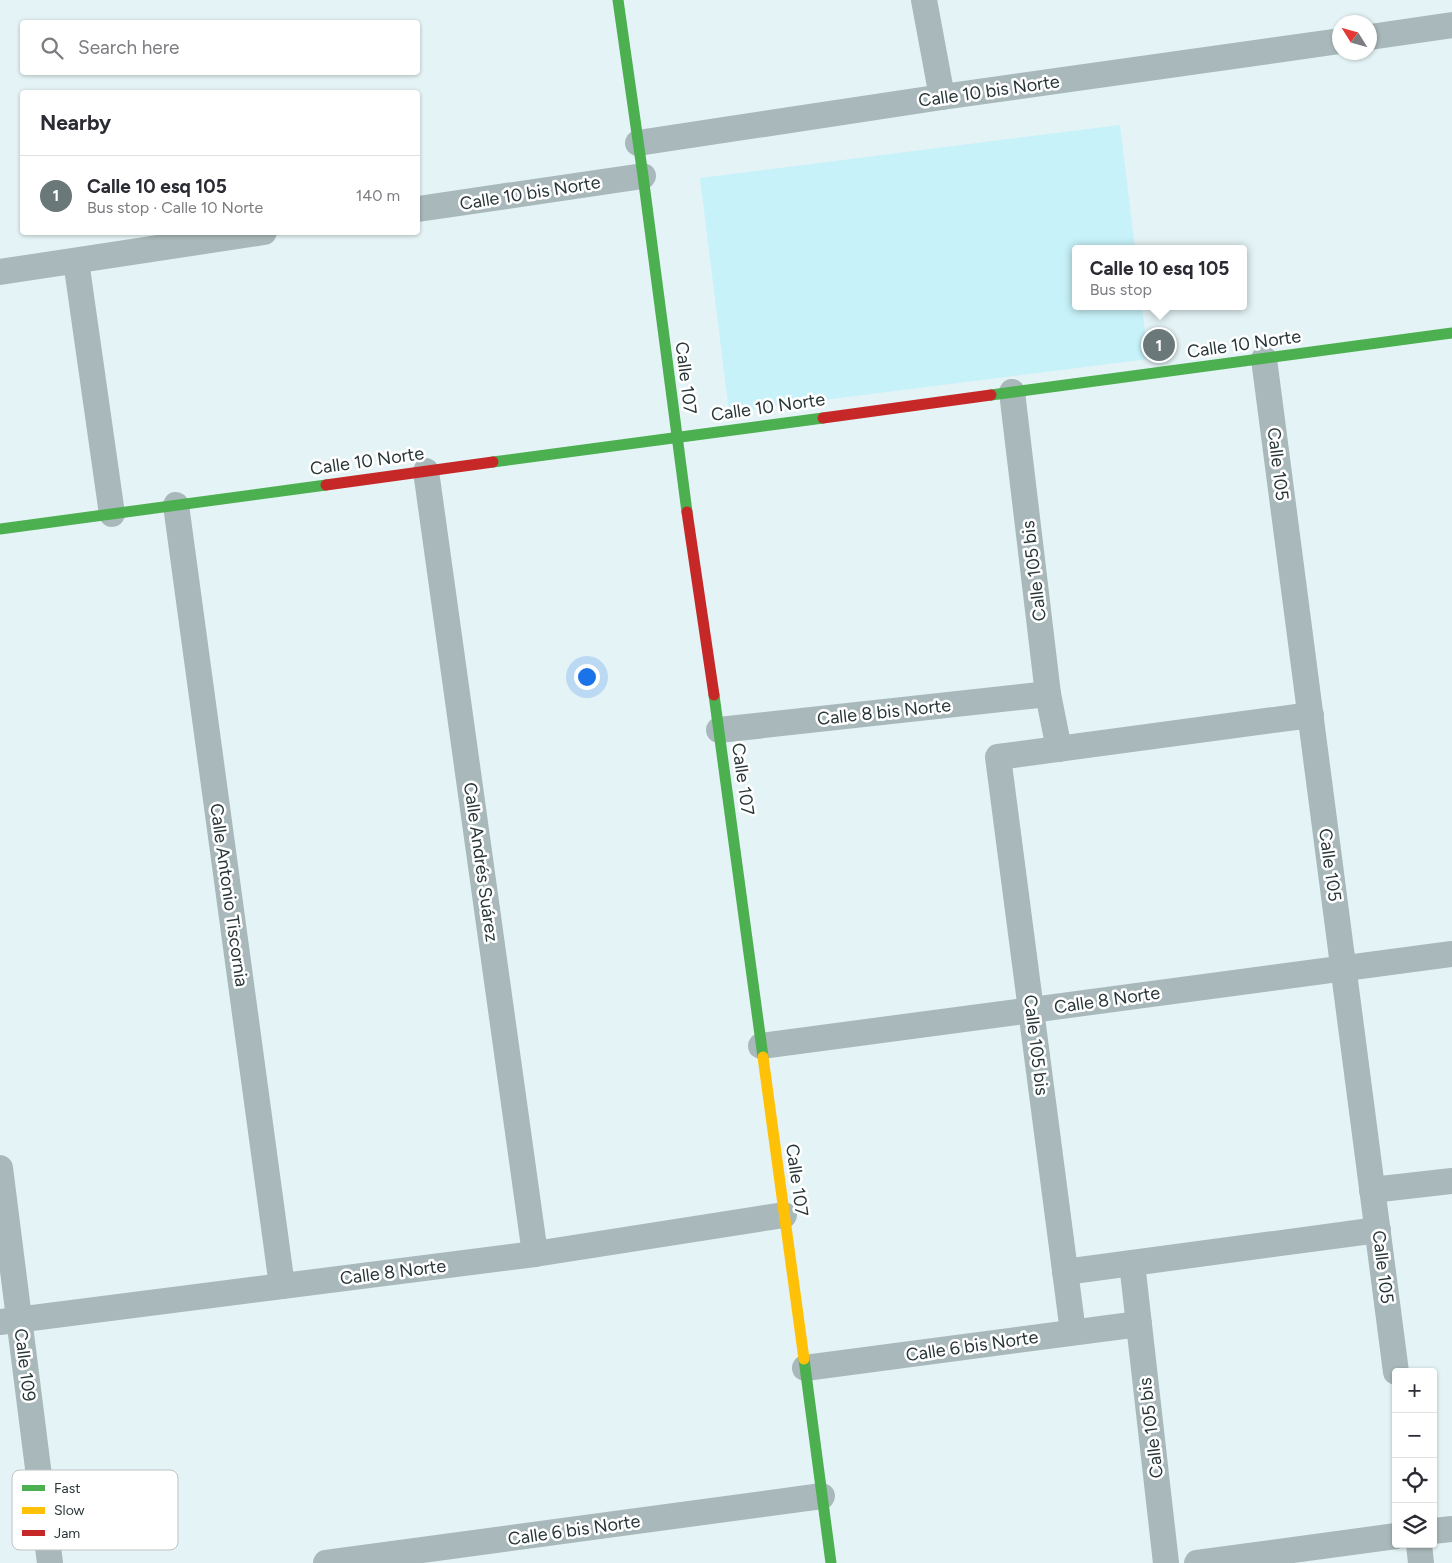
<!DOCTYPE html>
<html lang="en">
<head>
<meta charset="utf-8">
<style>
  body { margin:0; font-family:Figtree,sans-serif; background:#f2f2f3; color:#2b2b33 }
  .controls { position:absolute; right:15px; bottom:15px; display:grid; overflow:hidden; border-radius:5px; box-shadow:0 1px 4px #0004 }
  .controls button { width:45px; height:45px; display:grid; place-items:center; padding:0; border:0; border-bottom:1px solid #e1e1e2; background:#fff; color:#2b2b33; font:25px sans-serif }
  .compass { position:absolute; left:1332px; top:15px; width:45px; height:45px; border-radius:50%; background:#fff; box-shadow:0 1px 4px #0004; rotate:307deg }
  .you { position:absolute; left:586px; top:676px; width:18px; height:18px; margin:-12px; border:4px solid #fff; border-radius:50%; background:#1a73e8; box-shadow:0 0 0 8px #1a73e833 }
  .badge { display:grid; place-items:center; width:32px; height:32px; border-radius:50%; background:#6a787a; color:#fff; font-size:16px; font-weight:700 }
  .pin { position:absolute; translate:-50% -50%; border:2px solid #fff; box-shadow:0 1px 5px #0006 }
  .popup { position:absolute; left:1072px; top:245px; width:175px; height:65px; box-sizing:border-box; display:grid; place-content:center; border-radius:5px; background:#fff; filter:drop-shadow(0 1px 4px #0005); font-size:16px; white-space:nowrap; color:#7c7c81 }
  .popup b { font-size:19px; color:#2b2b33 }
  .popup::after { content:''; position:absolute; left:50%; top:100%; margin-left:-10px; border:10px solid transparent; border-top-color:#fff }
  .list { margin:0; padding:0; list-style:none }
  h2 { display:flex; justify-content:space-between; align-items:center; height:65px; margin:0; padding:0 20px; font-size:21px }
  h2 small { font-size:16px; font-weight:400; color:#7c7c81 }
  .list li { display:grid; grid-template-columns:32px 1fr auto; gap:15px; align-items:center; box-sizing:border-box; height:80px; padding:0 20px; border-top:1px solid #e1e1e2 }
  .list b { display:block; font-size:19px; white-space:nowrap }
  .list p { margin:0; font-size:16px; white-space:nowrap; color:#7c7c81 }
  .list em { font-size:16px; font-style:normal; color:#7c7c81 }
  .icon { flex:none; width:28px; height:28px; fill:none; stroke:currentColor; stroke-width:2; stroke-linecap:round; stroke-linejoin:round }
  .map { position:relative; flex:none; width:1452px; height:1563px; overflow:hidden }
  .search { position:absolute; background:#fff; box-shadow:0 1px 4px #0004; left:20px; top:20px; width:400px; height:55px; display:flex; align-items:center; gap:12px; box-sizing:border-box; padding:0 18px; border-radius:5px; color:#7c7c81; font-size:19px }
  .panel { position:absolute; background:#fff; box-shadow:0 1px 4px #0004; left:20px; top:90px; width:400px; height:145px; border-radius:5px }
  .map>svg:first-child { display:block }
  .green { fill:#c7f2f9 }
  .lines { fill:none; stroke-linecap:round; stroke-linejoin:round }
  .street { stroke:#a9b8ba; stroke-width:26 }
  .fast { stroke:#4caf50; stroke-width:11 }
  .slow { stroke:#ffc107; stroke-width:11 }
  .jam { stroke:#c62828; stroke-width:11 }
  .labels { text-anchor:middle; stroke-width:5; stroke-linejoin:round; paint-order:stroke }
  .street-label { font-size:18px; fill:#283638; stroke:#fff }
  .key { fill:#fff; stroke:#bec3c3; stroke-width:1 }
  .key-label { font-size:14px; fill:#283638 }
</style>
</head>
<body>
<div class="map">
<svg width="1452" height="1563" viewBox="0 0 1452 1563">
  <rect width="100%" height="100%" fill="#e4f3f5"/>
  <path class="green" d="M1120 125 1135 249H1075V306H1142L1148 359 729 412 700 178Z"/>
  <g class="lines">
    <g class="street">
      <path d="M924 0 942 97"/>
      <path d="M1370 37 1452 25"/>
      <path d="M638 143 942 97 1340 41"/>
      <path d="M418 209 643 176"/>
      <path d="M76 261 112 514"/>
      <path d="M0 272 264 232"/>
      <path d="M1264 359 1396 1372"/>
      <path d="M1012 392 1048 694 1059 749"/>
      <path d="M426 471 535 1254"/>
      <path d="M176 505 282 1286"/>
      <path d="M719 730 1048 694"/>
      <path d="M761 1046 1452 954"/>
      <path d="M0 1168 50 1563"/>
      <path d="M1372 1190 1452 1181"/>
      <path d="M1132 1263 1166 1563"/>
      <path d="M1065 1272 1378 1230"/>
      <path d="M0 1322 535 1254 784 1215"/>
      <path d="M1073 1332 998 757 1311 715"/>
      <path d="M805 1368 1139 1324"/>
      <path d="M1433 1531 1452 1529"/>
      <path d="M1419 1544 1421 1563"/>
      <path d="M326 1563 822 1496"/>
      <path d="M1197 1563 1396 1536"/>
    </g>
    <g class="fast">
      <path d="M618 0 643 176 687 512"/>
      <path d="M991 395 1452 333"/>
      <path d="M493 462 823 418"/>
      <path d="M0 529 326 485"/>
      <path d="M714 695 763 1057"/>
      <path d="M804 1359 831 1563"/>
    </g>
    <path class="slow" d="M763 1057 804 1359"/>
    <g class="jam">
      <path d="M823 418 991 395"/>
      <path d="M326 485 493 462"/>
      <path d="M687 512 714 695"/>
    </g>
  </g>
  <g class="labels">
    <g class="street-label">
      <text transform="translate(989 91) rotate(-8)" y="6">Calle 10 bis Norte</text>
      <text transform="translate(530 193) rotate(-9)" y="6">Calle 10 bis Norte</text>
      <text transform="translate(1244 344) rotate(-8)" y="6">Calle 10 Norte</text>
      <text transform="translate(686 378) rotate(83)" y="6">Calle 107</text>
      <text transform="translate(768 407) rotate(-8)" y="6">Calle 10 Norte</text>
      <text transform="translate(367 461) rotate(-8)" y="6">Calle 10 Norte</text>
      <text transform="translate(1278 464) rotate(83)" y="6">Calle 105</text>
      <text transform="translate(1034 571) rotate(-97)" y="6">Calle 105 bis</text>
      <text transform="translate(884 712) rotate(-6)" y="6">Calle 8 bis Norte</text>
      <text transform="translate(743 779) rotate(82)" y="6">Calle 107</text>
      <text transform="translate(481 862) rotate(82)" y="6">Calle Andrés Suárez</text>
      <text transform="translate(1330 865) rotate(82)" y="6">Calle 105</text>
      <text transform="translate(229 895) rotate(82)" y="6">Calle Antonio Tiscornia</text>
      <text transform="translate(1107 1000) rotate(-8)" y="6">Calle 8 Norte</text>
      <text transform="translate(1036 1045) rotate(83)" y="6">Calle 105 bis</text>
      <text transform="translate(797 1180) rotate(82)" y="6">Calle 107</text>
      <text transform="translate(1383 1267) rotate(83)" y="6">Calle 105</text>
      <text transform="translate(393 1272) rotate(-7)" y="6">Calle 8 Norte</text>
      <text transform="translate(972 1346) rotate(-8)" y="6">Calle 6 bis Norte</text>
      <text transform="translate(25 1365) rotate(83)" y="6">Calle 109</text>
      <text transform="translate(1151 1428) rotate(-97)" y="6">Calle 105 bis</text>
      <text transform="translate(574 1530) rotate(-8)" y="6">Calle 6 bis Norte</text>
    </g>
  </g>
  <rect x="12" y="1470" width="166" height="80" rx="8" class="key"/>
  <rect x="22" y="1485" width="23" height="6" fill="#4caf50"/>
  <rect x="22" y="1507" width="23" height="7" fill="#ffc107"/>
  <rect x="22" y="1530" width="23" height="6" fill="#c62828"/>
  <g class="key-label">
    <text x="54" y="1493">Fast</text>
    <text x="54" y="1515">Slow</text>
    <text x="54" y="1538">Jam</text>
  </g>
</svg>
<div class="controls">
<button>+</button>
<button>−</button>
<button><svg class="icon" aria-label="locate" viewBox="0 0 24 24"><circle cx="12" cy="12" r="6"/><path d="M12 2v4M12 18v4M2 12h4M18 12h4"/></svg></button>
<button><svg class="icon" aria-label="layers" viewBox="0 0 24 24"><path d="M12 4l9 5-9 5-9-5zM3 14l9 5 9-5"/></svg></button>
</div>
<svg class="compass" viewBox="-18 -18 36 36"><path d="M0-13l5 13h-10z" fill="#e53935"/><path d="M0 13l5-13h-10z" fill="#7c7c81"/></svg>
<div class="you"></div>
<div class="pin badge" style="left:1159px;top:345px">1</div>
<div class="popup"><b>Calle 10 esq 105</b>Bus stop</div>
<div class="search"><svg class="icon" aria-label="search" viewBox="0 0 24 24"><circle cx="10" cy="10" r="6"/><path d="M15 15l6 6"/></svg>Search here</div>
<section class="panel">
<h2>Nearby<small></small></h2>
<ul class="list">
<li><span class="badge">1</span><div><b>Calle 10 esq 105</b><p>Bus stop · Calle 10 Norte</p></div><em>140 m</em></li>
</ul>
</section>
</div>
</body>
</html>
